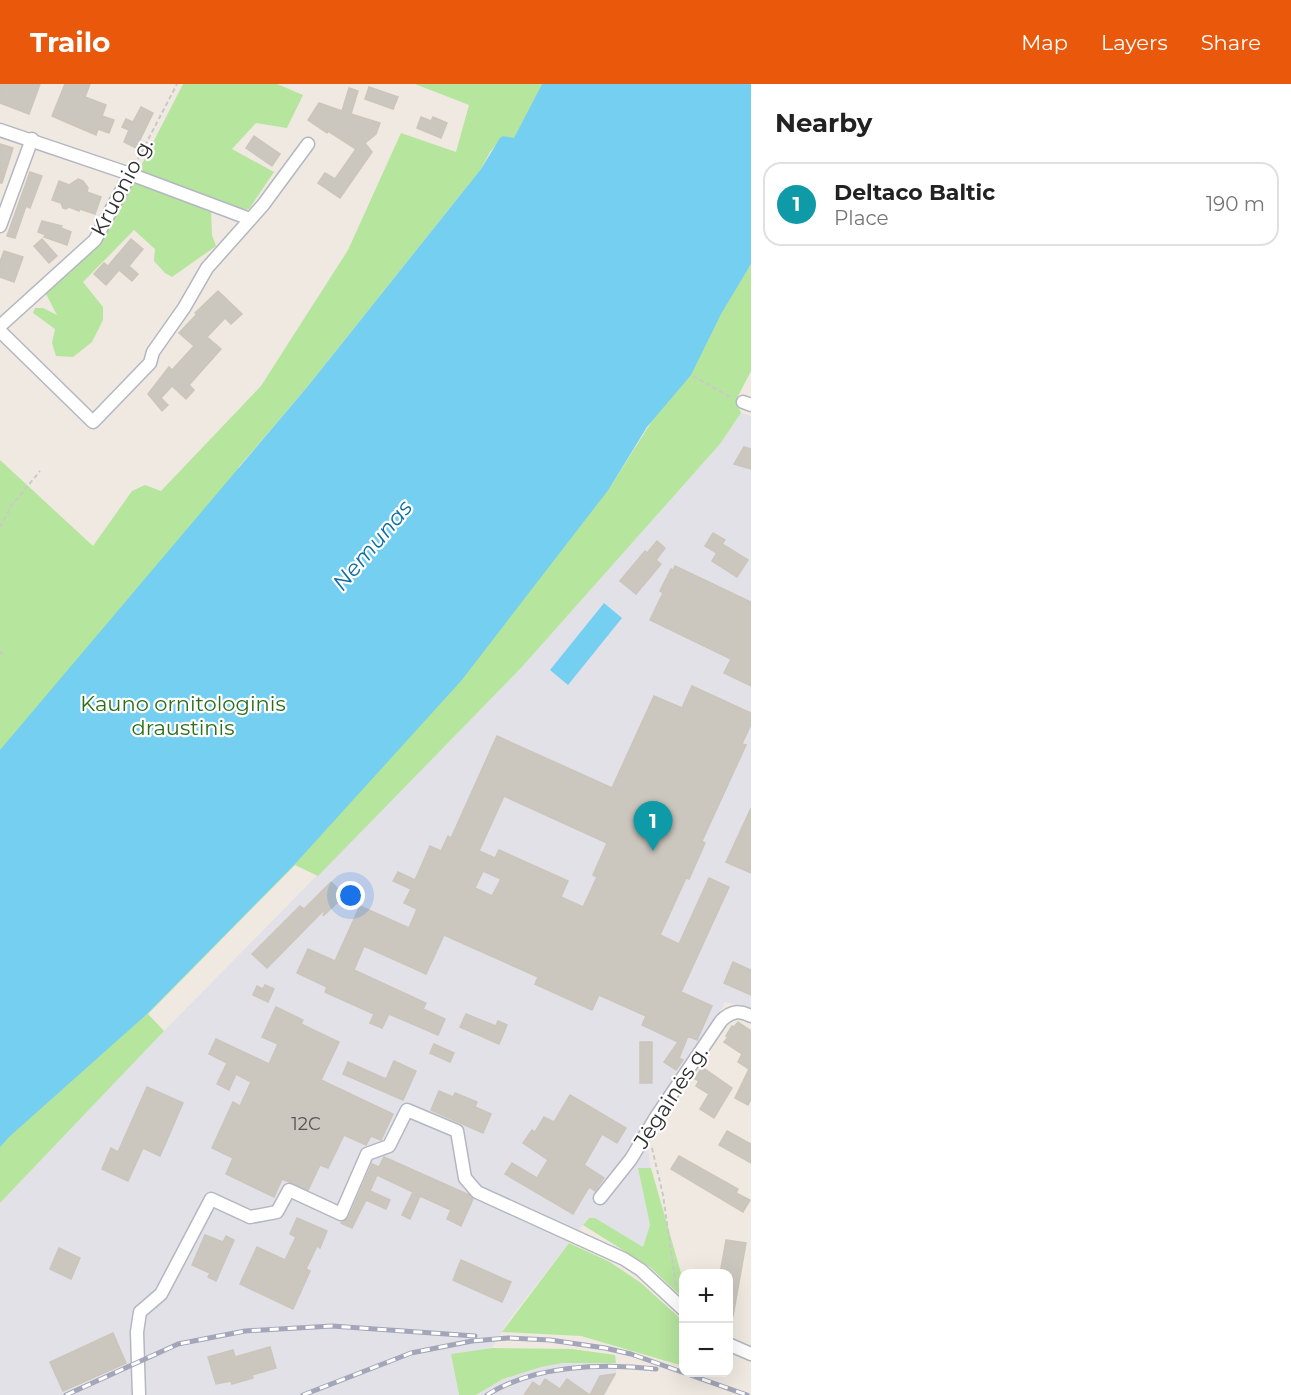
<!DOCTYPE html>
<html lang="en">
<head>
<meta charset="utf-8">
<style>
  body { margin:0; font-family:Montserrat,sans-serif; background:#f6f6f6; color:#222 }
  .controls { position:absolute; right:18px; bottom:18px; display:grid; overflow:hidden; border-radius:12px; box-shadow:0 6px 24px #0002 }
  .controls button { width:54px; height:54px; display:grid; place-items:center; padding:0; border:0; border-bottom:2px solid #e0e0e0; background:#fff; color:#222; font:30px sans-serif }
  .you { position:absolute; left:351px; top:812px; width:21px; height:21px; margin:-15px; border:4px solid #fff; border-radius:50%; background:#1a73e8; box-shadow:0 0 0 9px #1a73e833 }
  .badge { display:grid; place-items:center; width:39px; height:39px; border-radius:50%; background:#ea580c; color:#fff; font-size:20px; font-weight:700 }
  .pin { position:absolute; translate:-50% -50px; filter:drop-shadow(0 2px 3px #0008) }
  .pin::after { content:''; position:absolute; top:32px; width:21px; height:18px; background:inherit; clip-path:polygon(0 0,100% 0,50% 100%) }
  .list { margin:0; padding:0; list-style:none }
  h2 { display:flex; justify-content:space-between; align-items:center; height:78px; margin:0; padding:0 24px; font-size:26px }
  h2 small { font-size:20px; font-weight:400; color:#767676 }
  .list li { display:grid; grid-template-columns:39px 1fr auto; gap:18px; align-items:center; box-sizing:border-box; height:84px; margin:0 12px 12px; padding:0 12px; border:2px solid #e0e0e0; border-radius:18px }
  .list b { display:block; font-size:22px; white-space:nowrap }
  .list p { margin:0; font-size:20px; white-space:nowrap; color:#767676 }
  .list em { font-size:20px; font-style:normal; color:#767676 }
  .map { position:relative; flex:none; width:751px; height:1311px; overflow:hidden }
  header { display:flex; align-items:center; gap:36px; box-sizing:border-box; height:84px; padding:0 30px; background:#ea580c; color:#fff }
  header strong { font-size:28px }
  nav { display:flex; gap:33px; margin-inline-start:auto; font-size:21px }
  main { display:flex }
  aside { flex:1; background:#fff }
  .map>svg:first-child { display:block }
  .industrial { fill:#e3e1e8 }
  .green { fill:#b6e59e }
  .water { fill:#75cff0 }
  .building { fill:#cbc7bf; stroke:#cbc5ba; stroke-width:1.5; fill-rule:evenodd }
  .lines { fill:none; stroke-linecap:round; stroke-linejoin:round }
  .minor-casing { stroke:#b4b7c1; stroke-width:15 }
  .path { stroke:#c9c9c9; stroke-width:2; stroke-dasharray:4.5 3; stroke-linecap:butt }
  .minor { stroke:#fff; stroke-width:12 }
  .rail-casing { stroke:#a3a6b8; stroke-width:5 }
  .rail { stroke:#fff; stroke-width:3; stroke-dasharray:9; stroke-linecap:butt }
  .labels { text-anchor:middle; stroke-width:4.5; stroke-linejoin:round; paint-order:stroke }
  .number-label { font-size:18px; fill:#555452 }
  .street-label { font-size:21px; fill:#2e2e2e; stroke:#fff }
  .park-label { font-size:21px; fill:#2c6e1b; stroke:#fff }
  .water-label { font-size:22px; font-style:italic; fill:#0d6fa3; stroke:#fff }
</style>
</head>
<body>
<header>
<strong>Trailo</strong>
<nav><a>Map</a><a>Layers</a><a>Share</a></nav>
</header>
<main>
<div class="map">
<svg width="751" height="1311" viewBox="0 0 751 1311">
  <rect width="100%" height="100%" fill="#efe9e1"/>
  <g class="industrial">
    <path d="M741 329 751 332V925L725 918 647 1056 651 1084 638 1085 650 1141 643 1164 595 1134H588L509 1236 492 1264 451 1270 459 1311H0V1119L164 947 521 584 720 360Z"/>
    <path d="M563 1279H616V1291L605 1311H476L503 1295 541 1283Z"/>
  </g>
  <g class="green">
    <path d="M183 0H277L303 11 287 44 256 39 232 65 274 88 249 125 244 126 143 90 142 80Z"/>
    <path d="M415 0H542L514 55 503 52 490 68 481 85 308 302 238 384 609 405 751 180V287L736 316 741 329 720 360 521 584 318 792 295 781 148 930 164 947 0 1119V376L93 462 132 407 145 401 161 407 261 302 348 166 401 49 456 68 469 21Z"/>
    <path d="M136 98 211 127 212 151 216 162 172 193 165 189 154 177 155 165 134 146 83 198 103 223V236L92 258 73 273 56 272 52 259 55 245 33 229 35 224H43L57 231 46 210 103 156 133 100Z"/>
    <path d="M638 1084H651L683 1196V1214L650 1183 583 1141 589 1134H595L643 1163 650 1141Z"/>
    <path d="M569 1159 610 1178 641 1199 683 1237V1282L581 1252 502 1248Z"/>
    <path d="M492 1264 572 1265 615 1271 616 1279H563L541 1283 503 1295 476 1311H459L451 1270Z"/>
  </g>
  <g class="water">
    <path d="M542 0H751V180L721 230 691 291 647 343 609 405 461 597 295 780 147 930 9 1053 0 1063V666L308 302 481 85 500 54 503 52 514 54Z"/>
    <path d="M604 519 622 534 568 601 550 586Z"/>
  </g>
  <g class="building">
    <path d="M0 0H40L29 30 0 19Z"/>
    <path d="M65 0H90L85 13 106 21 102 32 114 36 109 49 98 45 96 51 52 32Z"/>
    <path d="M369 3 398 13 393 25 365 15Z"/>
    <path d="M349 4 358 7 351 30 380 39 376 50 365 59 372 68 340 114 318 99 325 89 335 95 356 65 328 47 327 49 308 36 319 19 342 27Z"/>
    <path d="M141 23 153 29 136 64 124 58 129 46 122 43 126 35 133 38Z"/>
    <path d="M421 33 431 37 433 33 447 39 441 54 417 44Z"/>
    <path d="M254 52 280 70 272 82 246 64Z"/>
    <path d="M0 60 13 64 2 99H0Z"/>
    <path d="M30 88 42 92 30 124 26 122 15 154 7 152Z"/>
    <path d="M78 95 83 97 88 104 87 108 101 113 95 130 80 125 79 127 69 123 66 125 63 124 61 119 52 116 59 97 69 101Z"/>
    <path d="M42 137 62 142 61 144 71 148 67 161 44 153 46 151 38 148Z"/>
    <path d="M42 155 57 172 49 179 34 162Z"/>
    <path d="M131 155 143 165 129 182 138 190 132 197 119 186 106 201 94 190 104 179 108 182Z"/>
    <path d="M4 167 23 173 14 198 0 193V178Z"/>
    <path d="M218 207 242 230 231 240 225 234 207 253 221 265 189 301 194 306 186 315 172 302 161 314 168 321 162 327 148 310 169 283 172 286 194 262 179 249 197 230 195 229Z"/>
    <path d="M744 363 751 365V385L734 380Z"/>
    <path d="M713 449 725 456 722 460 748 476 737 493 712 477 717 469 705 462Z"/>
    <path d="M657 457 665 464 656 476 661 480 636 510 620 497 645 467 647 469Z"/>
    <path d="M675 482 751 518V602L724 589 731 575 650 536 663 509 660 507 671 485 673 486Z"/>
    <path d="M692 602 751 629V640L742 660 746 661 702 757 705 759 689 795 686 794 660 851 679 860 709 794 729 803 681 908 712 922 697 956 688 952 679 974 683 976 676 986 664 978 678 958 642 941 646 932 599 911 592 926 535 900 538 893 444 851 426 890 364 862 354 886 426 919 423 925 445 935 438 951 389 930 382 944 370 939 374 930 325 908 327 903 297 889 308 865 335 877 360 822 409 844 417 825 404 819 411 805 393 797 398 788 415 796 430 762 441 767 448 752 451 754 497 652 612 704 654 612 682 624ZM504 712 607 759 593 791 597 793 583 823 561 813 568 797 499 766 495 774 479 767ZM483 787 501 795 492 812 475 804Z"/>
    <path d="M751 724V789L726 778Z"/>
    <path d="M331 798 339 806 334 810 340 816 323 832 326 824 267 884 252 870 300 822 304 825Z"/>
    <path d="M733 878 751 886V911L724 899Z"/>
    <path d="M265 901 274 905 268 918 253 911 257 902 263 905Z"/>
    <path d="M276 923 303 936 301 940 339 958 321 996 393 1030 381 1056 371 1052 366 1061 344 1051 328 1084 320 1081 308 1106 282 1095 274 1113 226 1090 233 1074 212 1064 233 1018 240 1022 251 998 236 990 229 1006 217 1000 227 979 209 970 216 955 269 980 278 960 262 953Z"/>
    <path d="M466 930 496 942 498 937 507 941 499 960 460 943Z"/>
    <path d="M738 938 751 947V1015L748 1021 735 1014 749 985 738 978 742 970 724 958 728 953 726 952 732 942 734 943Z"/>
    <rect x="640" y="958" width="12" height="41"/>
    <path d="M434 960 454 969 450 978 430 969Z"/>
    <path d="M394 977 416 987 403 1016 343 990 348 978 386 995Z"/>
    <path d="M702 983 732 1004 714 1034 700 1025 709 1010 696 1002 699 997 695 995Z"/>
    <path d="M147 1003 183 1019 160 1072 143 1064 128 1097 102 1085 111 1064 118 1068Z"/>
    <path d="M439 1007 453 1013 455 1009 477 1018 475 1023 491 1030 483 1049 431 1026Z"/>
    <path d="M570 1011 626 1044 617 1059 602 1050 584 1081 604 1094 595 1107 589 1103 573 1130 505 1090 512 1079 537 1094 548 1076 523 1059 532 1046 535 1048 544 1033 554 1038Z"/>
    <path d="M727 1047 751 1060V1079L719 1061Z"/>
    <path d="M679 1072 738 1105 736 1109 750 1116 743 1128 671 1085Z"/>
    <path d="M384 1073 469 1111 473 1115 461 1142 447 1135 451 1126 420 1112 410 1135 402 1131 413 1108 377 1091 370 1107 390 1116 386 1125 366 1116 352 1144 341 1139 349 1133 372 1080 379 1083Z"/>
    <path d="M297 1134 327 1147 320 1164 317 1162 306 1185 310 1187 293 1225 240 1200 257 1163 285 1176 296 1153 290 1150Z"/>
    <path d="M205 1151 223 1158 226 1152 234 1156 216 1197 208 1193 210 1189 192 1181Z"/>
    <path d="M726 1156 746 1159 733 1232H729V1190H720Z"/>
    <path d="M59 1164 80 1174 71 1195 50 1185Z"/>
    <path d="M461 1176 511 1198 502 1218 453 1196Z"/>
    <path d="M113 1249 126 1279 63 1307 50 1278Z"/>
    <path d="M270 1263 276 1284 252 1291 253 1294 232 1300 231 1297 216 1300 208 1273 233 1266 235 1273Z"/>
    <path d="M615 1290 603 1311H524L533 1298 540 1303 545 1295 560 1305 567 1295 590 1311 600 1292Z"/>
  </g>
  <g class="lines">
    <g class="minor-casing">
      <g id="minor">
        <path d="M0 46 130 90 250 135"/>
        <path d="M0 142 32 55"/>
        <path d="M0 242 95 156 134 83"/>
        <path d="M0 247 93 338 150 279 153 268 184 224 207 184 263 121 308 60"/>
        <path d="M743 318 751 321"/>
        <path d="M600 1114 631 1075 656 1033 721 937C731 927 739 926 751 932"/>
        <path d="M728 1260 751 1270"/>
        <path d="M139 1311 137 1248 140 1228 161 1210 211 1115 250 1133 277 1128 289 1106 341 1130 367 1070 389 1062 407 1026 457 1047 465 1094 477 1108 624 1175 641 1186 684 1226"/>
      </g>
    </g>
    <g class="path">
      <path d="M138 75 177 0"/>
      <path d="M693 292 732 314"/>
      <path d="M0 443 12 421 40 387"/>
      <path d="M0 567 2 569 0 571"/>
      <path d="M652 1064 663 1111 676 1203"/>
    </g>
    <use href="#minor" class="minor"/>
    <g class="rail-casing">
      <g id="rail">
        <path d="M66 1311 178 1260 245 1247 332 1242 475 1252"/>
        <path d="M303 1311 411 1269 472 1257 508 1254 550 1256 605 1264 631 1270 747 1311"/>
        <path d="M487 1311C534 1281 602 1279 656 1285"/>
      </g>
    </g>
    <use href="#rail" class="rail"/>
  </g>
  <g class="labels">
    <g class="number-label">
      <text x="306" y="1046">12C</text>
    </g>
    <g class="street-label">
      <text transform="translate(122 103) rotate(-62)" y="7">Kruonio g.</text>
      <text transform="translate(671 1013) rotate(-57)" y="7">Jėgainės g.</text>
    </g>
    <g class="park-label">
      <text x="183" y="627">Kauno ornitologinis<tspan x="183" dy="24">draustinis</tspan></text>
    </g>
    <g class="water-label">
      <text transform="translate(372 461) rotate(-50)" y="8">Nemunas</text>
    </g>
  </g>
</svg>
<div class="controls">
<button>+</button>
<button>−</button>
</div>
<div class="you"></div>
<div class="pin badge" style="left:653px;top:767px;background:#0f9aa8">1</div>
</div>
<aside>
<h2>Nearby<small></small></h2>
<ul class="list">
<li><span class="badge" style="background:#0f9aa8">1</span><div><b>Deltaco Baltic</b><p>Place</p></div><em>190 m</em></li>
</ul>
</aside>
</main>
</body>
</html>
